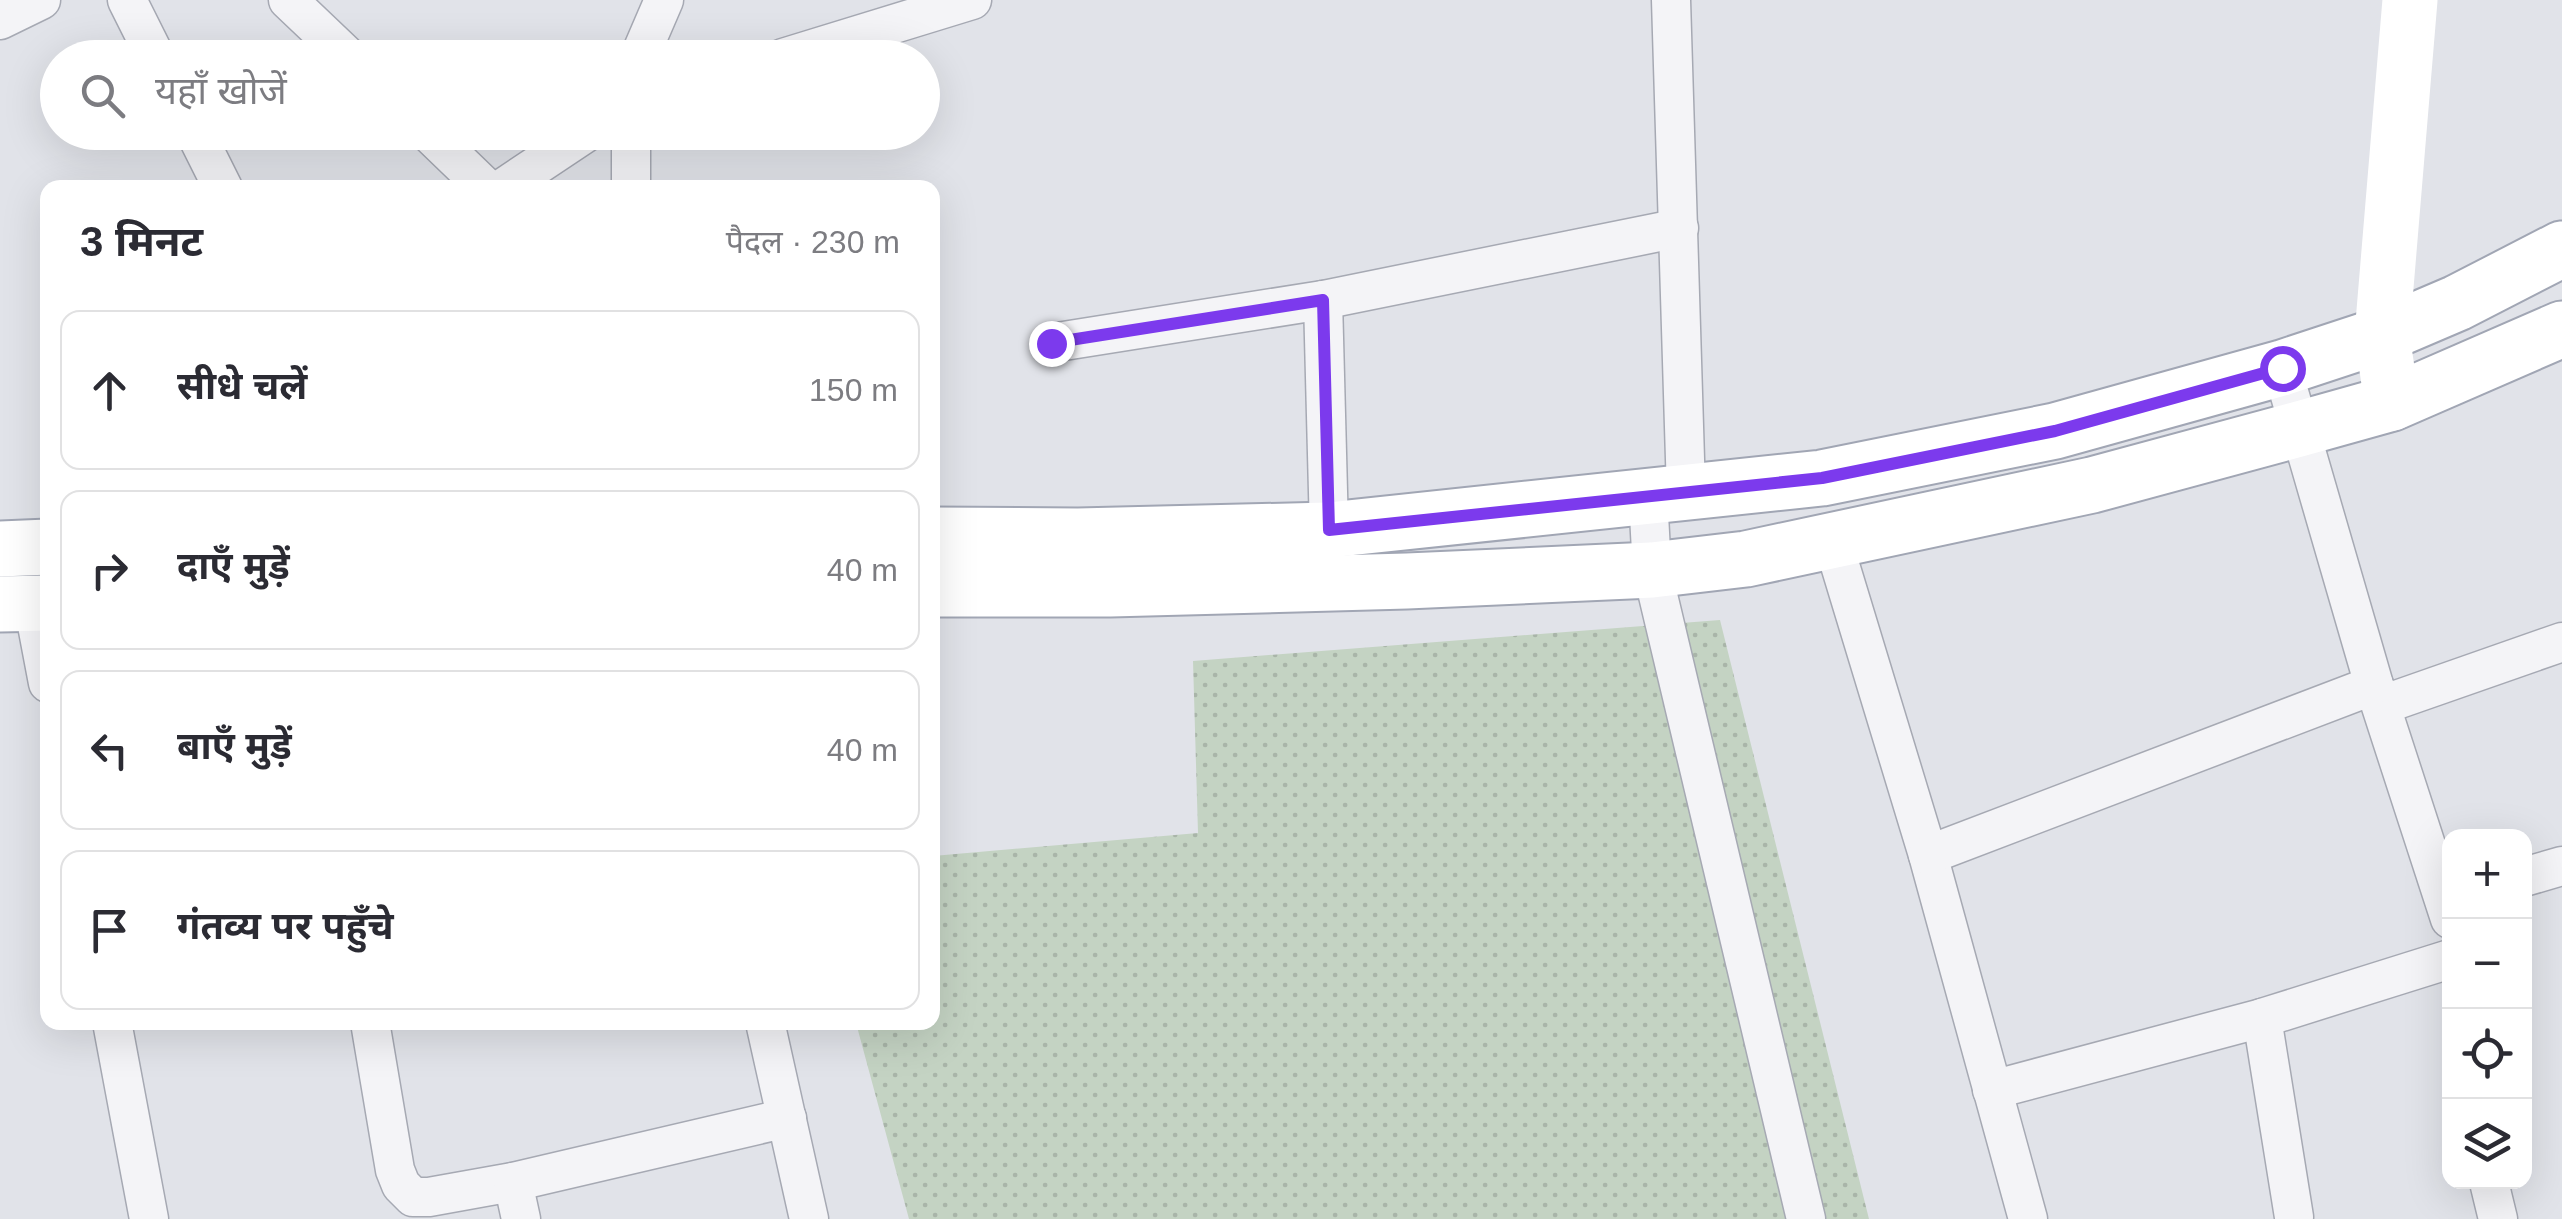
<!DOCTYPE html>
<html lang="hi">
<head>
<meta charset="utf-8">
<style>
  body { margin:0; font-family:Arial,"Noto Sans Devanagari",sans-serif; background:#f7f7f7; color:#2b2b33 }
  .controls { position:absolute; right:30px; bottom:30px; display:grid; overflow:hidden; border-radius:20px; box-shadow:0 10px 40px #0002 }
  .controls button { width:90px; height:90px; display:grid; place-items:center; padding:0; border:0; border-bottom:2px solid #e1e1e2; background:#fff; color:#2b2b33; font:50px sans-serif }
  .stop { position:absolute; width:30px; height:30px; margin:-22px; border:8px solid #7c3aed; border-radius:50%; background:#fff }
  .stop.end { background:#7c3aed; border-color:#fff; box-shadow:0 2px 10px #0008 }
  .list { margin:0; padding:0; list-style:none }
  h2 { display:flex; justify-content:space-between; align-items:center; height:130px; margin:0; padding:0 40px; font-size:42px }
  h2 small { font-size:32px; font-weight:400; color:#7c7c81 }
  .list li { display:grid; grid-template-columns:65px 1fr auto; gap:30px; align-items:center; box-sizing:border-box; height:160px; margin:0 20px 20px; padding:0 20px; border:2px solid #e1e1e2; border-radius:20px }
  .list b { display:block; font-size:38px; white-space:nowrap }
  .list em { font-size:32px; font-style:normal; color:#7c7c81 }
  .icon { flex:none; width:55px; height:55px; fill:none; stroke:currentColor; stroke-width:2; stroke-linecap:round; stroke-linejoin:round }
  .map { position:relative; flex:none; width:2562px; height:1219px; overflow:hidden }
  .search { position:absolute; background:#fff; box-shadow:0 10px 40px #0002; left:40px; top:40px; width:900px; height:110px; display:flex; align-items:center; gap:25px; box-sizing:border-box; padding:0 35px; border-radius:55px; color:#7c7c81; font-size:38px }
  .panel { position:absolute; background:#fff; box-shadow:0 10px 40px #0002; left:40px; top:180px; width:900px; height:850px; border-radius:20px }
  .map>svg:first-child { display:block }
  .grass { fill:url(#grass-dots) }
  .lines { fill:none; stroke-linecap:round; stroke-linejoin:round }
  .street-casing { stroke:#a6a9b3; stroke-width:41 }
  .primary-casing { stroke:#a1a6b4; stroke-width:59 }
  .street { stroke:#f4f4f7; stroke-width:38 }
  .secondary { stroke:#fff; stroke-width:55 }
  .primary { stroke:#fff; stroke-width:55 }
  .route { stroke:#7c3aed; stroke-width:12 }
</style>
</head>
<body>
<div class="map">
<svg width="2562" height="1219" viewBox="0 0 2562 1219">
  <defs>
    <pattern id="grass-dots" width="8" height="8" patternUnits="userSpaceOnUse" patternTransform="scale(2.5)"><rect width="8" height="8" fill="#c4d3c3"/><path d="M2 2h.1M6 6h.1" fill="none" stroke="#a9b5a9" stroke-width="1.8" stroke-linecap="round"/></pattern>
  </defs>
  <rect width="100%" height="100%" fill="#e1e3e9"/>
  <path class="grass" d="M1720 620 1869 1219H909L856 1023 932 1022 933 856 1198 833 1193 661Z"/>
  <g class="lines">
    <g class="street-casing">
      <g id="street">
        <path d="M127 0 156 58"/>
        <path d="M288 0 349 58"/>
        <path d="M1671 0 1686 492"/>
        <path d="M0 20 41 0"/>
        <path d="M639 58 664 0"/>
        <path d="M783 58 972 0"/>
        <path d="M195 132 223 188"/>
        <path d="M428 132 486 188"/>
        <path d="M631 132V188"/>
        <path d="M503 188 587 132"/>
        <path d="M1323 300 1329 530"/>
        <path d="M1051 343 1323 300 1679 228"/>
        <path d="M2282 368 2374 685 2450 919"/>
        <path d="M1648 496 1652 570 1806 1219"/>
        <path d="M1833 542 1928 855 2028 1219"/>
        <path d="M33 604 48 683"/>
        <path d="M2382 705 2562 642"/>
        <path d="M1928 855 2374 685"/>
        <path d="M2524 877 2562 866"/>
        <path d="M2262 1018 2294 1217"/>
        <path d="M112 1022 149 1219"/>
        <path d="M370 1022 395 1170 401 1185 413 1197H429L513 1182 787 1118"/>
        <path d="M765 1022 809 1219"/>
        <path d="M1992 1090 2262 1018 2450 959"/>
        <path d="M513 1182 521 1219"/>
        <path d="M2489 1182 2498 1219"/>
      </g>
    </g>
    <g class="primary-casing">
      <g id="primary">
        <path d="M932 535 1078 536 1329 530 1822 478 2055 431 2282 368 2382 335 2457 303 2562 249"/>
        <path d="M0 549 48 547"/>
        <path d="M932 589H1110L1407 581 1652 570 1746 559 2092 485 2299 429 2392 403 2562 329"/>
        <path d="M0 604 48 603"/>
      </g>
    </g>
    <use href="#street" class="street"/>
    <path class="secondary" d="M2392 403 2382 335 2410 0"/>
    <use href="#primary" class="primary"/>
  </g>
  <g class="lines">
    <path class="route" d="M1051 343 1323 300 1329 530 1822 478 2055 431 2282 368"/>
  </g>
</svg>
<div class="controls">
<button>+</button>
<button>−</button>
<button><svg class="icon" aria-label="locate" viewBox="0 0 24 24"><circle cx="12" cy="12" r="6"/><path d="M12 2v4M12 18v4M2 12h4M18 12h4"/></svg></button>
<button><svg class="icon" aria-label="layers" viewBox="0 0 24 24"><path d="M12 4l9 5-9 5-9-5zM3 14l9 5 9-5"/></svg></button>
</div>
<div class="stop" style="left:2282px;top:368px"></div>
<div class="stop end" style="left:1051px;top:343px"></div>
<div class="search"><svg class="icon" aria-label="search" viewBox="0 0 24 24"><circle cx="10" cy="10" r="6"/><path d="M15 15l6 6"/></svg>यहाँ खोजें</div>
<section class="panel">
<h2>3 मिनट<small>पैदल · 230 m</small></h2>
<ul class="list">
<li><svg class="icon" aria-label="ahead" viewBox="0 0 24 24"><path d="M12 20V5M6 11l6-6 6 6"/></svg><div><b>सीधे चलें</b></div><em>150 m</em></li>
<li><svg class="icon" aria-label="right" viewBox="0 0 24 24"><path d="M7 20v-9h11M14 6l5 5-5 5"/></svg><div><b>दाएँ मुड़ें</b></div><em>40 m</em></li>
<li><svg class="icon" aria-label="left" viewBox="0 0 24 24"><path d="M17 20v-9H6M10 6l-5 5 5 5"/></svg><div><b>बाएँ मुड़ें</b></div><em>40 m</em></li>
<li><svg class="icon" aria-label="arrive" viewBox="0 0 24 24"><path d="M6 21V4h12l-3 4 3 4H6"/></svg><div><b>गंतव्य पर पहुँचे</b></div></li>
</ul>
</section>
</div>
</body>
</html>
